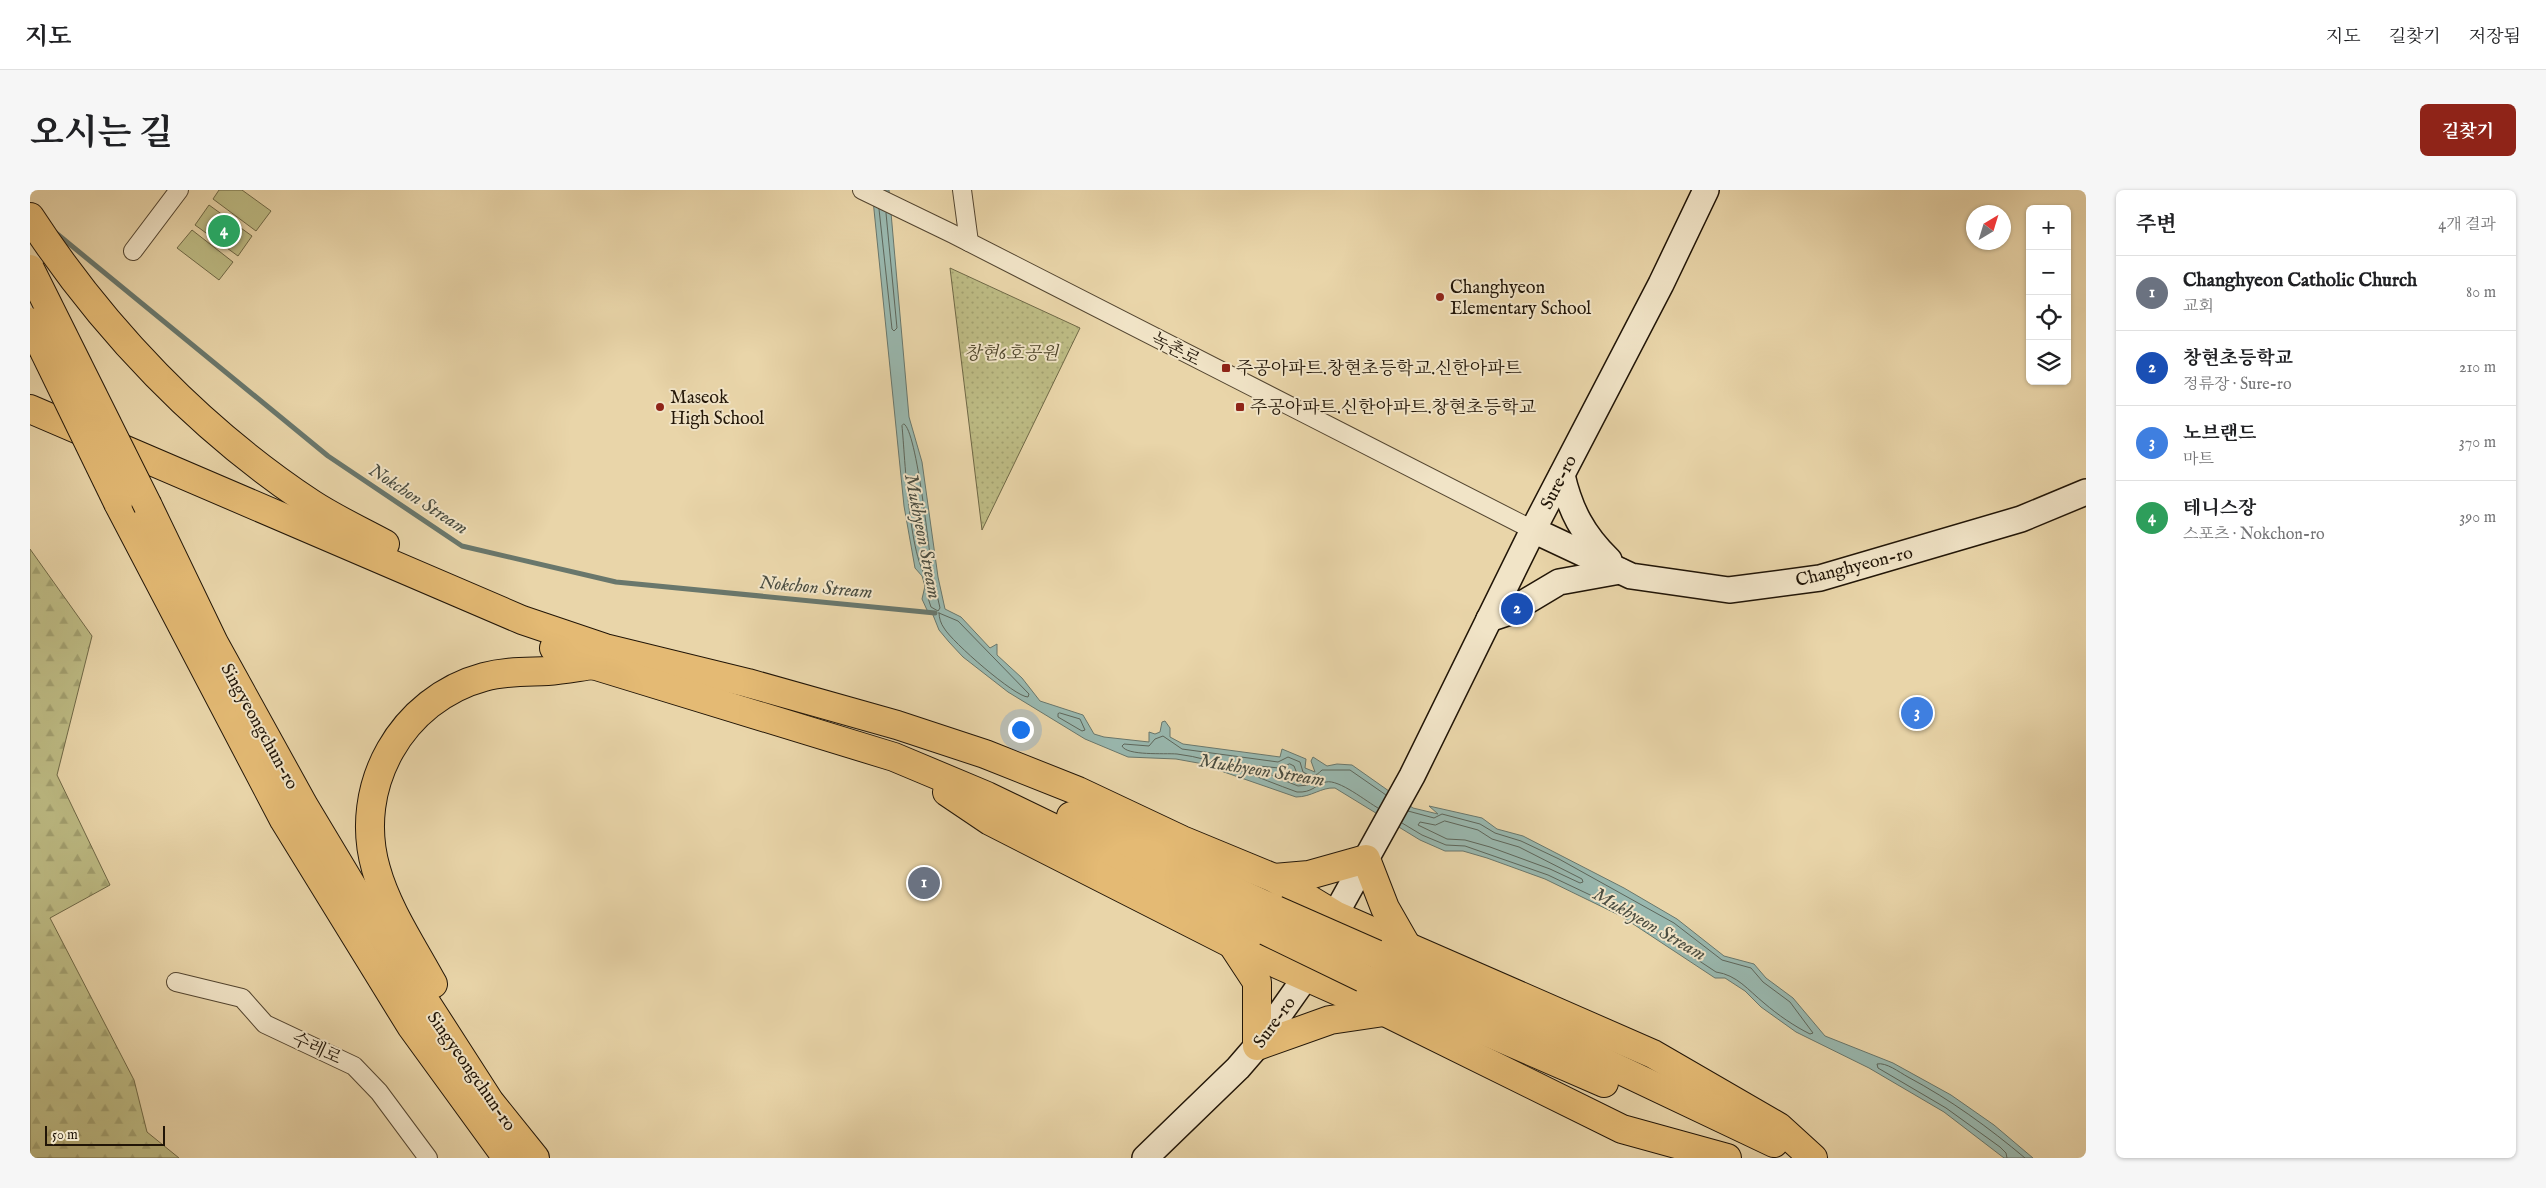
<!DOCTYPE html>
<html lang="ko">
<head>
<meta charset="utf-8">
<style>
  body { margin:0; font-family:"IM FELL English","Noto Serif KR",serif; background:#f6f6f6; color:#202124 }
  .controls { position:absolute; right:15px; top:15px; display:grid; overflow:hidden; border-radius:8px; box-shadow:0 1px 4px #0004 }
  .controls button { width:45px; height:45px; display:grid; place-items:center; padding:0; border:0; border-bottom:1px solid #e0e0e0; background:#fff; color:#202124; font:25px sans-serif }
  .compass { position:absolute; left:1936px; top:15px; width:45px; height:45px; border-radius:50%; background:#fff; box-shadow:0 1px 4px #0004; rotate:38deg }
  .scale { position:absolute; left:15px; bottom:12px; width:120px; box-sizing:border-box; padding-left:5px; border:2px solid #211507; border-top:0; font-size:14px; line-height:18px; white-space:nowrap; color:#211507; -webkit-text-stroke:4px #f1e4c7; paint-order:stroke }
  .you { position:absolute; left:990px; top:539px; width:18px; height:18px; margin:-12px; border:4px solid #fff; border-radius:50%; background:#1a73e8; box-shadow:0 0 0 8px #1a73e833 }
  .badge { display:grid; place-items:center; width:32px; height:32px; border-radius:50%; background:#8f2418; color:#fff; font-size:16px; font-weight:700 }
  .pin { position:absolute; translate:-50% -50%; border:2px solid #fff; box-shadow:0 1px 5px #0006 }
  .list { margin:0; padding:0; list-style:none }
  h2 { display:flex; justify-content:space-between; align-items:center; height:65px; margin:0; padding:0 20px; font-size:21px }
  h2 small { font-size:16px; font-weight:400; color:#757577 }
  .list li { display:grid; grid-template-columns:32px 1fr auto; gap:15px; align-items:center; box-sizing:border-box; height:75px; padding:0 20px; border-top:1px solid #e0e0e0 }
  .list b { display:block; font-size:19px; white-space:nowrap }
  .list p { margin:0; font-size:16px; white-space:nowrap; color:#757577 }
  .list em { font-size:16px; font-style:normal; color:#757577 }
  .icon { flex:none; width:28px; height:28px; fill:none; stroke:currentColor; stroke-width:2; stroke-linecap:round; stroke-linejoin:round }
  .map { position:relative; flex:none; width:2056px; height:968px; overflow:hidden; border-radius:8px }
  header { display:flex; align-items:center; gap:30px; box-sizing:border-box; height:70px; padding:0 25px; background:#fff; border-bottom:1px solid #e0e0e0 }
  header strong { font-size:24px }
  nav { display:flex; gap:28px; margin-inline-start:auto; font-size:18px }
  .intro { display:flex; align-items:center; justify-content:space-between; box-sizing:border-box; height:120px; padding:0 30px }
  h1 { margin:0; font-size:35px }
  .button { padding:12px 22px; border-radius:8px; background:#8f2418; color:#fff; font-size:18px; font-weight:700 }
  main { display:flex; gap:30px; padding:0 30px }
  aside { flex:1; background:#fff; border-radius:8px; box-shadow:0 1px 4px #0004 }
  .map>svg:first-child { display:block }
  .grass { fill:#bdbb84; stroke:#6f6846 }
  .forest { fill:url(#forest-firs); stroke:#6f6846 }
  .park { fill:url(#park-dots); stroke:#6f6846 }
  .water { fill:#99b8af; stroke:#69776c }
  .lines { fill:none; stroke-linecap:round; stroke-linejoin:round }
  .shore { stroke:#5d665b; stroke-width:1 }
  .stream { stroke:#69776c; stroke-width:5 }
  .street-casing { stroke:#534530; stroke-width:20 }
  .secondary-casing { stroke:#211507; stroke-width:28 }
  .highway-casing { stroke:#211507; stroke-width:30 }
  .street { stroke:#f1e4c7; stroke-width:18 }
  .secondary { stroke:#f1e4c7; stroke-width:25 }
  .highway { stroke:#e4ba74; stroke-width:28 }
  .highway-bridge-casing { stroke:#211507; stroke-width:30; stroke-linecap:butt }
  .highway-bridge { stroke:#e4ba74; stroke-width:28 }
  .poi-dot { fill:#8f2418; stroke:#f1e4c7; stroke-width:2 }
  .labels { text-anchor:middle; stroke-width:4; stroke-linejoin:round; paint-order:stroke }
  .poi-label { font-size:18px; fill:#211507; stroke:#f1e4c7; text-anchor:start }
  .street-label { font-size:18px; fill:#211507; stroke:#f1e4c7 }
  .park-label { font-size:18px; font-style:italic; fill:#50472c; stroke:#f1e4c7 }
  .water-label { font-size:19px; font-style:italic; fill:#4b4e42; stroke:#f1e4c7 }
</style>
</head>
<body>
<header>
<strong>지도</strong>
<nav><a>지도</a><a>길찾기</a><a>저장됨</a></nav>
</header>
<div class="intro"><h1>오시는 길</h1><a class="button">길찾기</a></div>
<main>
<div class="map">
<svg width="2056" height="968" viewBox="0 0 2056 968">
  <defs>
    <pattern id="forest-firs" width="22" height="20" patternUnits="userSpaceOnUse" patternTransform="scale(1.25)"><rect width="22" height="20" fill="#bdbb84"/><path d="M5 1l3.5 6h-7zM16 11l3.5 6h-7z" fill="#a2a070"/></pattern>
    <pattern id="park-dots" width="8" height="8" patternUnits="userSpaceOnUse" patternTransform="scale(1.25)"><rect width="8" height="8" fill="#bdbb84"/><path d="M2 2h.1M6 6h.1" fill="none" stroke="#a2a070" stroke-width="1.8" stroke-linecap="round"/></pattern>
  </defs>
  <rect width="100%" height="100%" fill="#e9d5a9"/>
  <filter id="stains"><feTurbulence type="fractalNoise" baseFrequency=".004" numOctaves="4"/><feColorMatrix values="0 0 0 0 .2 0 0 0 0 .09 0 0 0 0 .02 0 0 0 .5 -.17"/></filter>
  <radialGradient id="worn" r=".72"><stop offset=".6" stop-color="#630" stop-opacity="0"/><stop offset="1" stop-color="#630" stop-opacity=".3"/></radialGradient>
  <g class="grass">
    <path d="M189 0H212L241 21 226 41 183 9Z"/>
    <path d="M179 15 222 46 208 66 165 35Z"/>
    <path d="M162 40 203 72 189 90 147 58Z"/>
  </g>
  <path class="forest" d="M0 359 62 446 27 585 80 695 20 728 104 890 117 942 149 968H0Z"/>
  <path class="park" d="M920 78 1050 138 952 340Z"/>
  <path class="water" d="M842 0H859L879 227 892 272 908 387 915 419 931 427 960 458 967 454V465L992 488 1010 511 1053 525 1064 544 1074 547 1119 552V542L1125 544 1130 542 1132 532 1135 531 1140 538V547L1153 554 1250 567 1252 559 1276 569 1275 578 1285 582 1281 571 1283 567 1297 576 1307 574 1322 575 1383 618 1408 624 1399 616 1452 628 1467 639 1493 646 1594 698 1647 729 1694 766 1724 774 1736 788 1763 808 1795 846 1863 873 1921 905 1964 935 2003 968H1974L1914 922 1839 878 1766 842 1731 817 1715 801 1695 788H1685L1591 726 1515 689 1457 668 1433 661H1415L1390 650 1305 598C1291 597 1282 607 1266 607L1168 573 1146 569 1098 567 1055 549 978 502 933 467 919 452 909 440 903 425 897 420 892 409 895 396 892 386 885 378 874 316Z"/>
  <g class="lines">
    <g class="shore">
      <path d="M849 19 862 139 864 141 867 138 856 23"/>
      <path d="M874 234C887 240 900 368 903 390L901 392C879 379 875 265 872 236Z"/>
      <path d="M902 394 905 396 910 418 908 421 901 417 898 408Z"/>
      <path d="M909 423 928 431 999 504 998 507C985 507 922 452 914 438 911 434 909 428 909 423Z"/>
      <path d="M1030 523 1050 529 1055 540 1052 541 1028 527V524Z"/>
      <path d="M1260 574 1264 576 1268 586 1278 592V595L1268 596 1226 579 1229 576 1249 578Z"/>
      <path d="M1348 618C1337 612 1309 589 1296 592 1285 595 1282 603 1267 602 1228 588 1188 569 1147 564 1134 563 1097 566 1092 556L1094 554 1119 556 1125 549 1133 546 1152 559 1248 572 1258 567 1270 572 1273 582C1282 587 1285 587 1292 580H1320L1356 605"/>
      <path d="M1415 631 1448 640 1462 649 1489 657 1552 689 1553 692 1550 693 1520 679 1460 657 1435 650 1417 649 1388 635 1390 632 1405 635Z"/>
      <path d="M1372 633 1392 645 1416 655 1435 656 1518 685 1594 721 1686 782C1707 785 1718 800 1734 813 1748 825 1764 836 1780 844L1783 843 1760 812 1733 792 1721 778 1692 770 1644 733 1529 669 1491 651 1465 643 1450 634 1412 624 1404 628 1378 621"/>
      <path d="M1977 968 1976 963 1970 957 1916 918 1848 878 1847 874C1856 872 1869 882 1878 887 1921 910 1958 937 1995 968"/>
    </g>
    <path class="stream" d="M26 43 298 266 432 356 586 392 905 423"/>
    <g class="street-casing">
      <g id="street">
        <path d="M832 0 923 44 1503 340"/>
        <path d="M932 0 939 52"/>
        <path d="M103 61 149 0"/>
        <path d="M146 792 212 808 235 834 324 876 349 902 398 968"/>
      </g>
    </g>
    <g class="secondary-casing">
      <g id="secondary">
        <path d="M1532 285C1540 320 1553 345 1579 370"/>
        <path d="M1503 340 1601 386 1699 400 1790 388 1991 329 2056 302"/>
        <path d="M1459 429 1477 423 1529 392 1590 381"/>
        <path d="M1115 968 1208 878 1227 856 1275 788 1305 725 1382 586 1503 340 1631 94 1676 0"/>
      </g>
    </g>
    <g class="highway-casing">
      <g id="highway">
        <path d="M0 27C73 139 170 240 282 314 305 329 331 341 355 354"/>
        <path d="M0 219 492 430 575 458 718 493 867 535 955 564 1048 601 1152 650 1244 688 1305 725 1623 864 1749 937 1783 968"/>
        <path d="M88 313 254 630 381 836 477 968"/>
        <path d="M118 316 184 453 274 616 337 721 460 912 505 968"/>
        <path d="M524 458 563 475 864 567 957 606 1236 741"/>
        <path d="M917 602 960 631 1202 754 1355 822 1592 939 1697 968"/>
        <path d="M1041 626 1246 720"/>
        <path d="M1244 688 1279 685 1336 669 1355 718 1375 753"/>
        <path d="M1202 754 1227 792V856L1300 830 1354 822"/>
        <path d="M1346 764 1744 953"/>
        <path d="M1333 788 1574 893"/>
        <path d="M403 794C383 757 357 719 346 679 322 596 372 509 454 487 476 481 496 482 518 481 533 480 548 477 563 475"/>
      </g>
    </g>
    <use href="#street" class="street"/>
    <use href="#secondary" class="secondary"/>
    <use href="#highway" class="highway"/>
    <g class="highway-bridge-casing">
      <g id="highway-bridge">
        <path d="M0 79 118 316"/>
        <path d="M0 132 88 313"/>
        <path d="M1246 720 1346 764"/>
        <path d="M1236 741 1333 788"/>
      </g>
    </g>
    <use href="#highway-bridge" class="highway-bridge"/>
  </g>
  <g class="poi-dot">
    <circle cx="1410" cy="107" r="5"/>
    <rect x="1191" y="173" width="10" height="10" rx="2.5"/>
    <circle cx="630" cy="217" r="5"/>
    <rect x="1205" y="212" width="10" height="10" rx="2.5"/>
  </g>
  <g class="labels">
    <g class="poi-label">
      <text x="1420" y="103">Changhyeon<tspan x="1420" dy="21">Elementary School</tspan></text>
      <text x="1206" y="184">주공아파트.창현초등학교.신한아파트</text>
      <text x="640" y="213">Maseok<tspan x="640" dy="21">High School</tspan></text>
      <text x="1220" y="223">주공아파트.신한아파트.창현초등학교</text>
    </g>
    <g class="street-label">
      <text transform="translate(1146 159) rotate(27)" y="6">녹촌로</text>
      <text transform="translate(1528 292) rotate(-63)" y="6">Sure-ro</text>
      <text transform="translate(1824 376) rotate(-14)" y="6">Changhyeon-ro</text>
      <text transform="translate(230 536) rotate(61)" y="6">Singyeongchun-ro</text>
      <text transform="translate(1244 832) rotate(-54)" y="6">Sure-ro</text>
      <text transform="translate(287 858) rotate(25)" y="6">수레로</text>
      <text transform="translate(442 881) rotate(55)" y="6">Singyeongchun-ro</text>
    </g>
    <g class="park-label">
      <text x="981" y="169">창현6호공원</text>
    </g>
    <g class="water-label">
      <text transform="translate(389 308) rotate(33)" y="7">Nokchon Stream</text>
      <text transform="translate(894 346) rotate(79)" y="7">Mukhyeon Stream</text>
      <text transform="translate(786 396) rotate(5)" y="7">Nokchon Stream</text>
      <text transform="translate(1232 579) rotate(9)" y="7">Mukhyeon Stream</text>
      <text transform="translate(1620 733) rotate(30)" y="7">Mukhyeon Stream</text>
    </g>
  </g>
  <rect width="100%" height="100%" filter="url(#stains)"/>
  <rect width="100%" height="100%" fill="url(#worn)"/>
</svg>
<div class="controls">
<button>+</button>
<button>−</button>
<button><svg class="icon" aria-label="locate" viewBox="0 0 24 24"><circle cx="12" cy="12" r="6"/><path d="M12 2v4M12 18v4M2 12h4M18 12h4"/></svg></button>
<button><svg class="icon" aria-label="layers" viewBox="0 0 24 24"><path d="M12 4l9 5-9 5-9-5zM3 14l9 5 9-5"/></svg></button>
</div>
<svg class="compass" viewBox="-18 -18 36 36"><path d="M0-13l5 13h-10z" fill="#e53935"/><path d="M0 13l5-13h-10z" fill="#757577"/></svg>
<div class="scale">50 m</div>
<div class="you"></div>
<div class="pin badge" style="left:894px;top:693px;background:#6b7280">1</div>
<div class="pin badge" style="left:1487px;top:419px;background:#1a4fb4">2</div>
<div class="pin badge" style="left:1887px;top:523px;background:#3f7fe0">3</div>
<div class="pin badge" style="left:194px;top:41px;background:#2e9e5b">4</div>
</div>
<aside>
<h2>주변<small>4개 결과</small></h2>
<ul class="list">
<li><span class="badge" style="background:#6b7280">1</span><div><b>Changhyeon Catholic Church</b><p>교회</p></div><em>80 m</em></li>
<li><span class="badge" style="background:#1a4fb4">2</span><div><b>창현초등학교</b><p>정류장 · Sure-ro</p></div><em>210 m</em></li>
<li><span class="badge" style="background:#3f7fe0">3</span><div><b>노브랜드</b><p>마트</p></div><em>370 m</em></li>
<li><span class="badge" style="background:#2e9e5b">4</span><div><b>테니스장</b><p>스포츠 · Nokchon-ro</p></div><em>390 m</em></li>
</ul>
</aside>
</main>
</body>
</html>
